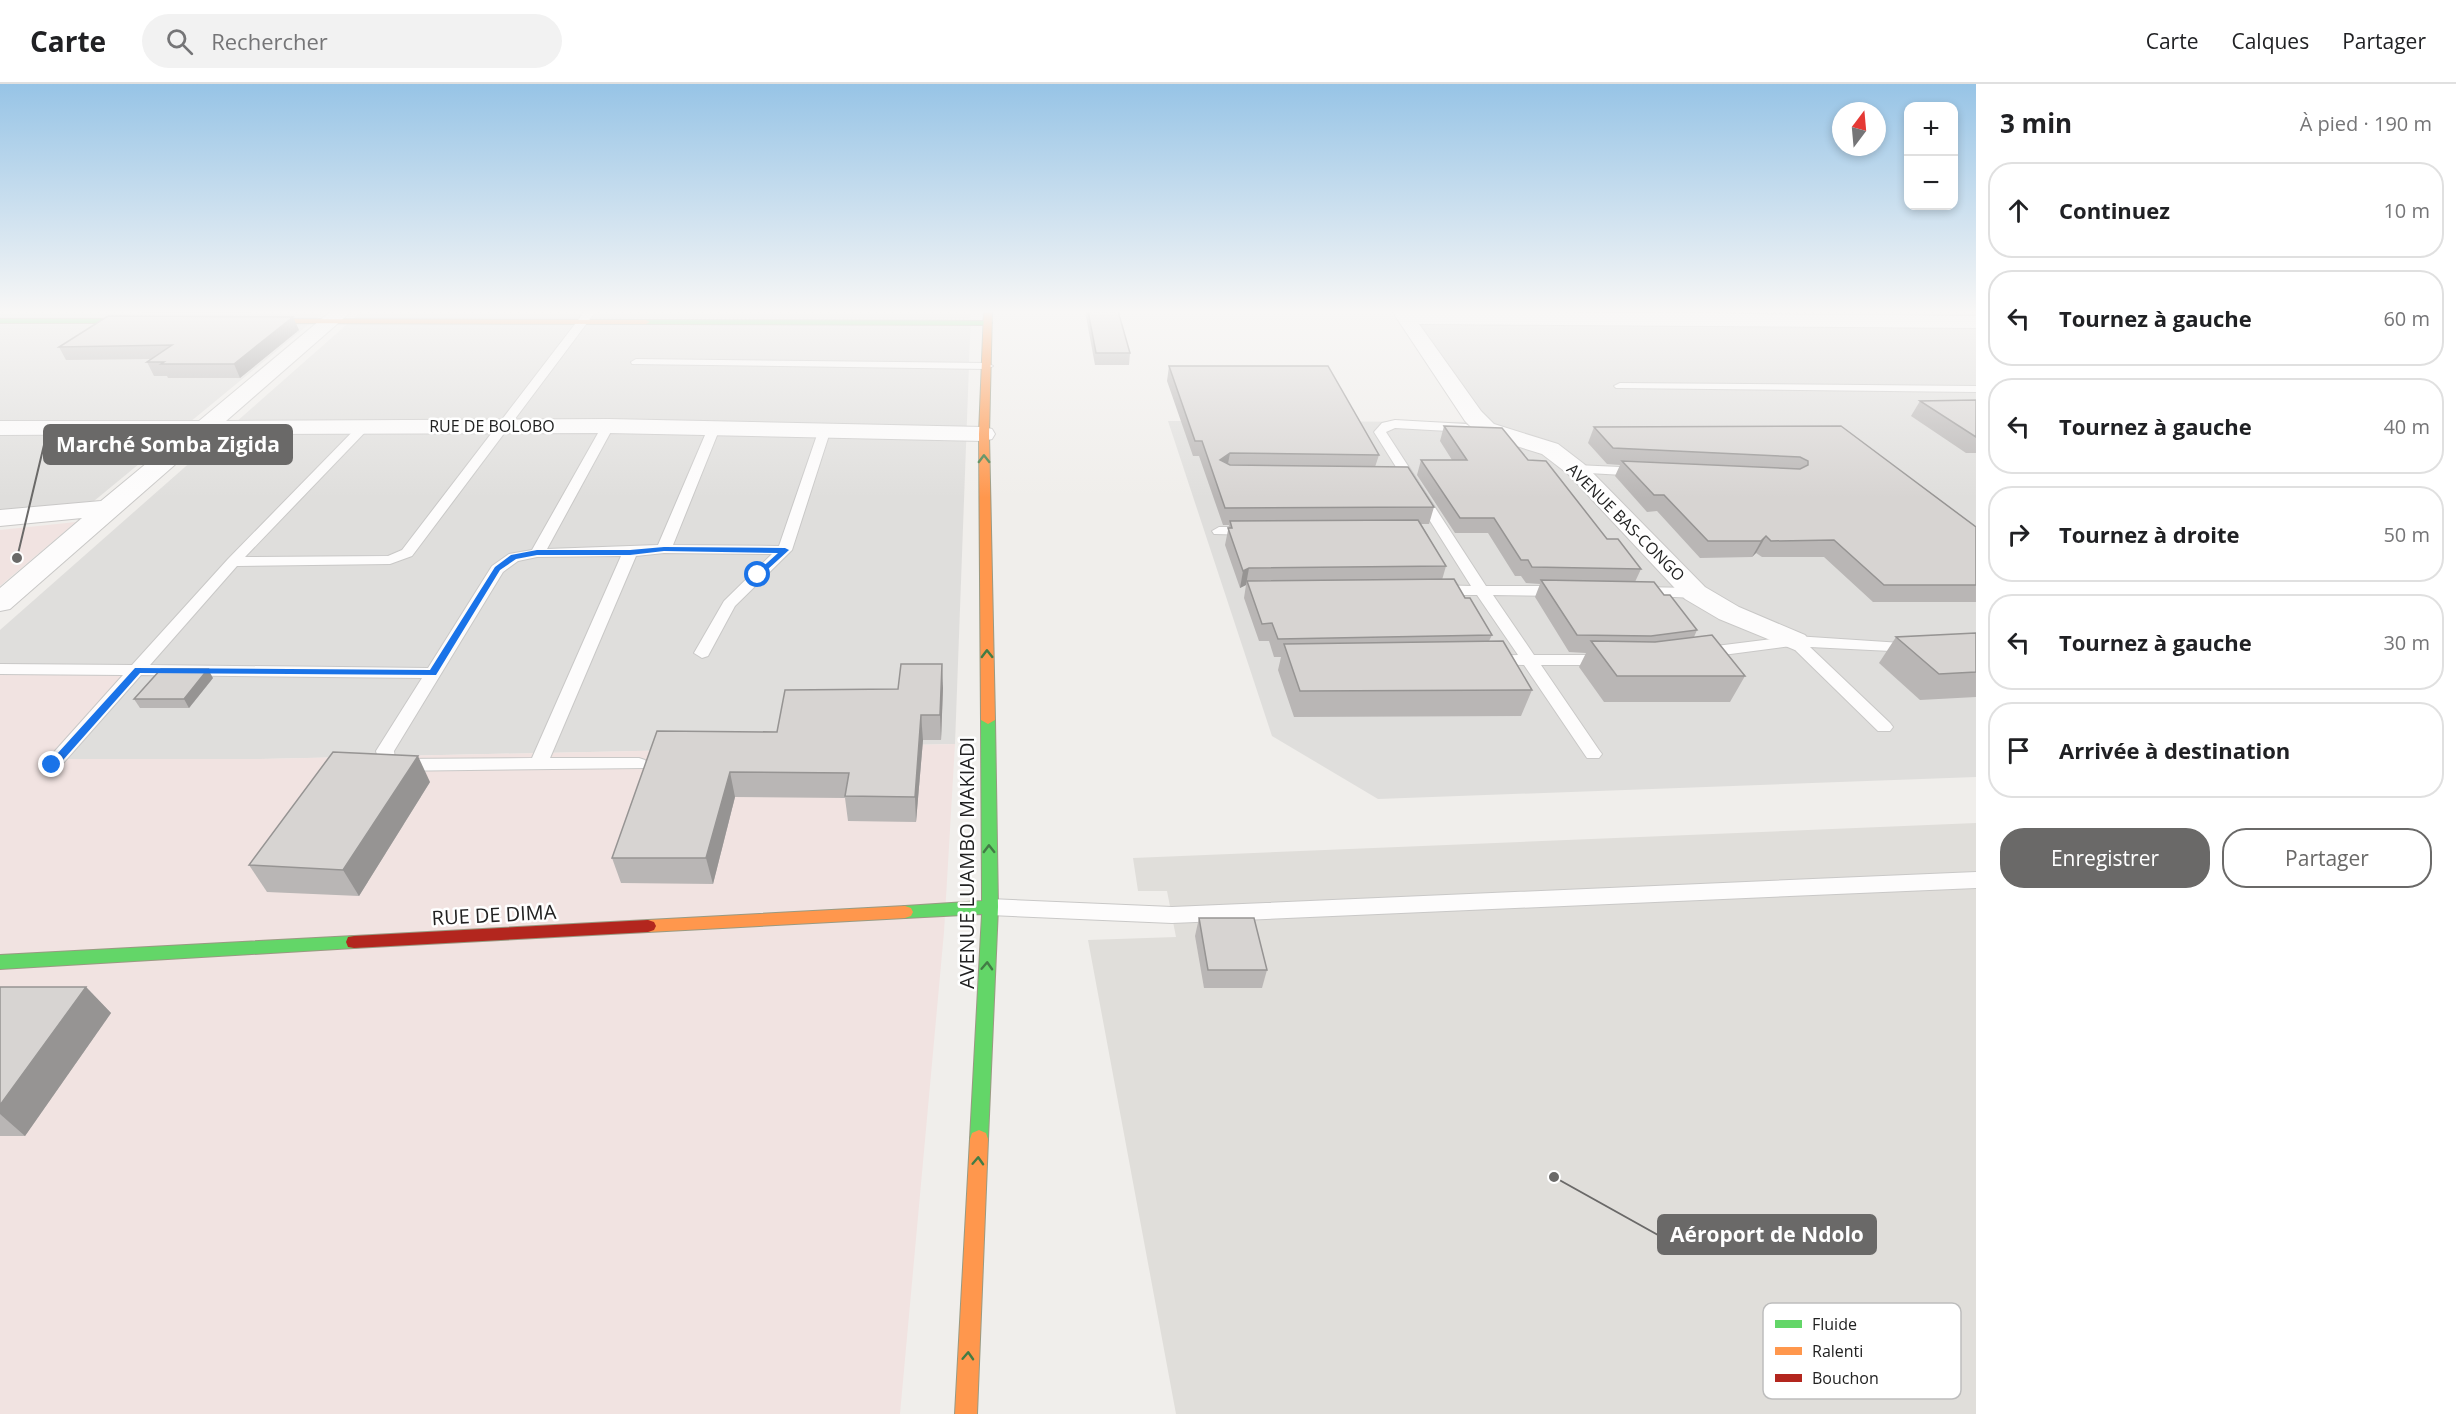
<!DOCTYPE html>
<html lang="fr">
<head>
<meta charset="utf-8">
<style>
  body { margin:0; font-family:"Open Sans",sans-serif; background:#f2f2f2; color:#202124 }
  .controls { position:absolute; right:18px; top:18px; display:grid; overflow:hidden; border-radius:12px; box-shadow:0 3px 9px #0003 }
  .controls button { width:54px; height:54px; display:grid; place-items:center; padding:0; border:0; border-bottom:2px solid #e0e0e0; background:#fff; color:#202124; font:30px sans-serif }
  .compass { position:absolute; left:1832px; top:18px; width:54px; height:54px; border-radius:50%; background:#fff; box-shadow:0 3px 9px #0003; rotate:16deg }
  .stop { position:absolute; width:18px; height:18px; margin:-14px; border:4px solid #1a73e8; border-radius:50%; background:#fff }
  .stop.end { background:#1a73e8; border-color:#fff; box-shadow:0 2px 6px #0008 }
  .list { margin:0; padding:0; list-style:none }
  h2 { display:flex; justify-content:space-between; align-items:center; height:78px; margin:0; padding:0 24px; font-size:26px }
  h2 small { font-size:20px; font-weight:400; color:#757577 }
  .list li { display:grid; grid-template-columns:39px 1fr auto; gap:18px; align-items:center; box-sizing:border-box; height:96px; margin:0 12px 12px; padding:0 12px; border:2px solid #e0e0e0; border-radius:24px }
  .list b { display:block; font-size:22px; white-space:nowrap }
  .list em { font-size:20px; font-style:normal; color:#757577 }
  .actions { display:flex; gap:12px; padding:18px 24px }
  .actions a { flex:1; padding:14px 0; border:2px solid #6a6968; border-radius:24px; text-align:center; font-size:21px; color:#6a6968 }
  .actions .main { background:#6a6968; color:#fff }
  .icon { flex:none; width:33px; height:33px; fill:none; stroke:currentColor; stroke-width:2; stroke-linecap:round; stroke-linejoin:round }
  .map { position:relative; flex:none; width:1976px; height:1330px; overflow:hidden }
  header { display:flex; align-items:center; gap:36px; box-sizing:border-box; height:84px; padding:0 30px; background:#fff; border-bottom:2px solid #e0e0e0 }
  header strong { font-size:28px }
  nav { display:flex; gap:33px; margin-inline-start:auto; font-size:21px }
  .search { width:420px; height:54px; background:#f2f2f2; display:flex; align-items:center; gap:15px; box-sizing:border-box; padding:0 21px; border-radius:33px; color:#757577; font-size:22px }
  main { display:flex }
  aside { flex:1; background:#fff }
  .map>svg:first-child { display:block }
  .residential { fill:#dfdedc }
  .commercial { fill:#f1e3e1 }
  .airport { fill:#e0deda }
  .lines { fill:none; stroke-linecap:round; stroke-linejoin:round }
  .lane-casing { stroke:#c9c8c7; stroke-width:2 }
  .street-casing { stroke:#c9c8c7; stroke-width:2 }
  .fast-casing { stroke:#999a82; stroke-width:2 }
  .slow-casing { stroke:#999a82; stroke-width:2 }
  .jam-casing { stroke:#999a82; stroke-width:2 }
  .lane { fill:#fdfcfc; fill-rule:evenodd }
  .street { fill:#fdfcfc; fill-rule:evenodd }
  .fast { fill:#63d668; fill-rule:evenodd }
  .slow { fill:#ff974d; fill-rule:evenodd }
  .jam { fill:#b3261e; fill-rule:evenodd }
  .wall { fill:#b9b6b5 }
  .shaded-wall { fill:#969493 }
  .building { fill:#d7d4d2; stroke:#969493; stroke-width:1.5 }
  .oneway { stroke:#427c45 }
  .route { fill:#1a73e8 }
  .labels { text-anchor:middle; stroke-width:5; stroke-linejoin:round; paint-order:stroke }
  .far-street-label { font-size:16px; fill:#222; stroke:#fff }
  .street-label { font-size:20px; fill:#222; stroke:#fff }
  .key { fill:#fff; stroke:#bdbdbd; stroke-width:1.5 }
  .key-label { font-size:16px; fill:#222 }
  .leader { fill:none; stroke:#6a6968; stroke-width:2 }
  .callout-dot { fill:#6a6968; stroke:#fff; stroke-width:2 }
  .callout { fill:#6a6968; stroke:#6a6968; stroke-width:2 }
  .callout-label { font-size:21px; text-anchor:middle; font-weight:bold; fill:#fff }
</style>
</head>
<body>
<header>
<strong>Carte</strong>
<div class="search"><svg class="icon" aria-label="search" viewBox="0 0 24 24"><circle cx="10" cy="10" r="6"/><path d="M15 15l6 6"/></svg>Rechercher</div>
<nav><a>Carte</a><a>Calques</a><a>Partager</a></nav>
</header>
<main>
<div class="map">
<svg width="1976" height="1330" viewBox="0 0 1976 1330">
  <rect width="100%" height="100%" fill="#f0eeeb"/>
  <g class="residential">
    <path d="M0 227H325L94 417 0 426Z"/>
    <path d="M362 227H971L955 660 261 675H57L0 585V546Z"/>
    <path d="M1407 227H1976V693L1378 715 1272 652 1168 337 1489 338Z"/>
  </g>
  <g class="commercial">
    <path d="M76 438 0 502V446Z"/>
    <path d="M0 585 138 586 58 675H261L955 660 944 848 900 1330H0Z"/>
  </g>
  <path class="airport" d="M1976 739V1330H1176L1088 856 1176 853 1167 807H1138L1133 774Z"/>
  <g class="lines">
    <g class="lane-casing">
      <g id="lane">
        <path d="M585 227H596L412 472 390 480 237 482 150 581 428 584 492 482 509 470 532 466 602 342 608 338 614 342 547 465 658 461 708 344 714 340 720 344 673 461 779 462 818 348 824 344 828 345 830 348 792 466 735 522 708 572 702 574 694 569 724 517 772 470 664 469 636 472 550 674H639L645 676 648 680 645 684 387 687 381 685 376 667 422 594 141 591 58 685 52 687 46 685 43 681 46 677 123 591 0 590V580L132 581 228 475 361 339H369L371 342 245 473 388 472 402 466ZM621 472 532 674 395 675 394 667 503 488 518 477 537 473Z"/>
        <path d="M636 275 987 279 993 282 987 285 632 280 631 278Z"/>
        <path d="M1620 299 1976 302V308L1616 304 1614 302Z"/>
        <path d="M1395 336 1466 340 1472 344 1466 348 1395 344 1386 348 1486 502H1562L1570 507 1562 512 1493 511 1534 571H1607L1615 576 1607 581H1541L1599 666 1602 670 1599 674H1587L1524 581 1484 580 1482 576 1484 572 1518 571 1477 511H1436L1428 506 1436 501 1471 502 1374 348 1382 339Z"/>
        <path d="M1576 381 1641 384 1647 388 1641 392 1571 388 1570 385 1571 382Z"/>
        <path d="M1219 443H1253L1260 447 1253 451 1214 450 1212 447Z"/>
        <path d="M1637 503 1695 504 1703 509 1695 514 1632 511 1629 508 1632 505Z"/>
        <path d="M1795 552 1917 560 1919 563 1917 566 1911 568 1810 563 1890 639 1893 643 1890 647H1878L1791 562 1700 574 1692 569 1700 564Z"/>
        <path d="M1976 788V804L1172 839 990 831 983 829 980 823 983 817 990 815 1172 823Z"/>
      </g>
    </g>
    <g class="street-casing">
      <g id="street">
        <path d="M331 227H352L226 337 608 335 984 343 992 345 995 350 992 355 984 357 608 349 210 350 10 525 0 527V504L82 434 0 442V426L101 417 182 350 0 351V337H199Z"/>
        <path d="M1392 227 1976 232V244L1419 240 1481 327 1494 340 1558 360 1584 380 1705 503 1739 523 1805 551 1810 557 1805 563 1795 566 1719 535 1685 515 1568 390 1542 370 1478 350 1465 337Z"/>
      </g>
    </g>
    <g class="fast-casing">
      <g id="fast">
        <path d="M0 235H145L149 237 145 239H0Z"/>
        <path d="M646 236 988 237 992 239 988 241 643 240 642 238Z"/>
        <path d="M988 632 995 636 998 823 988 1055 986 1061 979 1064 972 1061 970 1055 982 830 905 834 899 832 897 828 899 824 905 822 982 817 981 636Z"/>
        <path d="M354 852 360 853 362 858 360 863 354 864 0 885V871Z"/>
      </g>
    </g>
    <g class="slow-casing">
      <g id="slow">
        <path d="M984 227H992L989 350 995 636 988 640 981 636 979 350Z"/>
        <path d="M251 235 646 236 650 238 646 240 248 239 247 237Z"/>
        <path d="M905 822 911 824 913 828 911 832 905 834 648 848 642 846 640 842 642 838 648 836Z"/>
        <path d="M979 1046 986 1049 988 1055 977 1330H955L970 1055 972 1049Z"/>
      </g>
    </g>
    <g class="jam-casing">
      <path id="jam" d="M648 836 654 838 656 842 654 846 648 848 354 864 348 863 346 858 348 853 354 852Z"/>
    </g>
    <use href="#lane" class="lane"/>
    <use href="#street" class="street"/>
    <use href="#fast" class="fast"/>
    <use href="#slow" class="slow"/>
    <use href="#jam" class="jam"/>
  </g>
  <g class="wall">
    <path d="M141 227H252L249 229H142Z"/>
    <path d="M1085 227H1118L1130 269 1129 281H1095Z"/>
    <path d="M299 246 240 294H168L167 292H154L147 278 150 275 66 276 59 263Z"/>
    <path d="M1169 282 1379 371 1375 383 1434 423 1429 440H1421L1446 482 1442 496 1465 514 1492 551 1489 557 1532 606 1521 632 1294 633 1278 586 1281 573H1274L1269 557H1259L1244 514 1246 501 1240 504 1225 461 1229 441H1223L1199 372H1193L1167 297Z"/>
    <path d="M1976 316V369H1966L1911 332 1920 317Z"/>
    <path d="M1444 342 1528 376 1607 455 1641 485 1635 498 1664 511 1697 546 1694 553 1745 592 1730 618H1604L1579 583 1586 569 1569 568 1535 513 1540 500 1526 499 1521 492H1515L1488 449H1455L1417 391 1421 376H1452L1440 357Z"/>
    <path d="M1841 342 1976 443V518H1873L1824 473H1762L1756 469 1752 473 1700 474 1657 427 1647 428 1615 392 1620 381 1607 380 1588 359 1594 343Z"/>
    <path d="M1976 549V613L1920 616 1879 579 1896 553Z"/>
    <path d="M213 594 189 624H140L134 615Z"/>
    <path d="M943 604 941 656H923L916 738 848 737 845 714 735 713 713 800 621 799 612 774 777 648Z"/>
    <path d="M430 698 359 812 267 808 249 781Z"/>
    <path d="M1199 834 1267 886 1262 904H1204L1195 852Z"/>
    <path d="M0 903H86L111 929 25 1052H0Z"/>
  </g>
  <g class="shaded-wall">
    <path d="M293 233 299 246 240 294 234 280Z"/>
    <path d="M1230 369 1227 385 1220 376Z"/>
    <path d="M1766 452 1756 469 1752 473 1761 457Z"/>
    <path d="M1249 484 1246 501 1240 504 1243 487Z"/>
    <path d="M942 580 943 604 941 656 940 631Z"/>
    <path d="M208 585 213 594 189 624 184 615Z"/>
    <path d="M921 631 923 656 916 738 915 713Z"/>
    <path d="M418 672 430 698 359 812 343 786Z"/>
    <path d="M730 688 735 713 713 800 706 774Z"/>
    <path d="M86 903 111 929 25 1052 0 1030V1021Z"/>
  </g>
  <g class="building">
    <path d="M1088 227H1118L1130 269H1096Z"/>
    <path d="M108 232 293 233 234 280H161L164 278H147L172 261 59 263Z"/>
    <path d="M1169 282H1328L1379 371 1230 369 1220 376 1230 381 1408 383 1434 423 1225 424 1202 357H1195Z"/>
    <path d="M1976 316V353L1920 317Z"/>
    <path d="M1444 342 1502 344 1528 376 1546 377 1607 455H1618L1641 485 1532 483 1528 476H1521L1494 434H1460L1421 376H1467Z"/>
    <path d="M1841 342 1976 443V501H1884L1834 456 1771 457 1766 452 1761 457H1708L1664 411H1654L1622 377 1800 385 1808 381V377L1800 373 1613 364 1594 343Z"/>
    <path d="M1418 436 1446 482 1249 484 1243 487 1228 444H1232L1230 437Z"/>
    <path d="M1454 495 1465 514H1470L1492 551 1278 555 1272 539 1262 540 1247 497Z"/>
    <path d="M1541 496 1654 498 1664 511H1670L1697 546 1651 552 1577 551Z"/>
    <path d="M1976 549V588L1939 590 1896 553Z"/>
    <path d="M1712 551 1745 592H1617L1591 557 1655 558Z"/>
    <path d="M1503 557 1532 606 1300 607 1284 560Z"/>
    <path d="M901 580H942L940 631H921L915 713 845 712 849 689 730 688 706 774H612L657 647 777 648 785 606 898 605Z"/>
    <path d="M161 585H208L184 615H134Z"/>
    <path d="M333 668 418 672 343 786 249 781Z"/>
    <path d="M1199 834H1254L1267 886H1208Z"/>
    <path d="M0 903H86L0 1021Z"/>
  </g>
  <defs><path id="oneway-chevron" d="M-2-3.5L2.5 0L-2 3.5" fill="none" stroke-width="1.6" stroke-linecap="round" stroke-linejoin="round" transform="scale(1.5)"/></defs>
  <g class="oneway">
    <use href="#oneway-chevron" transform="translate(984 375) rotate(-91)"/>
    <use href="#oneway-chevron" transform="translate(987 570) rotate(-91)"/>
    <use href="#oneway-chevron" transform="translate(989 765) rotate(-91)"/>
    <use href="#oneway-chevron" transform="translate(987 882) rotate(-87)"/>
    <use href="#oneway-chevron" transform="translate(978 1077) rotate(-87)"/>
    <use href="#oneway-chevron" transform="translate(968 1272) rotate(-87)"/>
  </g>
  <linearGradient id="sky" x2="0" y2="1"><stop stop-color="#97c4e6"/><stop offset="0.55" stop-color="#f8f7f6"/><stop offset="1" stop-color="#f8f7f6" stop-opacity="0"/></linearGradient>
  <rect width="1976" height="414" fill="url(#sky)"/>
  <path class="route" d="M664 463 785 464 789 466 758 494 755 493V490L778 469 664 467 630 471H537L516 475 500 486 436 591 140 589 56 684H49L47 681 135 584 430 586 495 483 511 471 537 466H630Z"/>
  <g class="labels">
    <g class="far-street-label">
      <text x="492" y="348">RUE DE BOLOBO</text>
      <text transform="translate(1626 438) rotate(45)" y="6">AVENUE BAS-CONGO</text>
    </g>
    <g class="street-label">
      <text transform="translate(967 779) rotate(-90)" y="7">AVENUE LUAMBO MAKIADI</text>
      <text transform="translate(494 831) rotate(-3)" y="7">RUE DE DIMA</text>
    </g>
  </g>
  <rect x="1763" y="1219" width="198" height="96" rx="9" class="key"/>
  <rect x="1775" y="1236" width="27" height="8" fill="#63d668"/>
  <rect x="1775" y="1263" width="27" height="8" fill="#ff974d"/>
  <rect x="1775" y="1290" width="27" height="8" fill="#b3261e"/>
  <g class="key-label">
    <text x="1812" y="1246">Fluide</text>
    <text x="1812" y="1273">Ralenti</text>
    <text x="1812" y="1300">Bouchon</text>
  </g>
  <path class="leader" d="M17 474L44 361M1554 1093L1658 1151"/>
  <g class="callout-dot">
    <circle cx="17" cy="474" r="6"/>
    <circle cx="1554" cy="1093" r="6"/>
  </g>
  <g class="callout">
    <rect x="44" y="341" width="248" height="39" rx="6"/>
    <rect x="1658" y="1131" width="218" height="39" rx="6"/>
  </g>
  <g class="callout-label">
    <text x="168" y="368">Marché Somba Zigida</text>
    <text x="1767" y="1158">Aéroport de Ndolo</text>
  </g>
</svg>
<div class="controls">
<button>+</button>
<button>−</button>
</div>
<svg class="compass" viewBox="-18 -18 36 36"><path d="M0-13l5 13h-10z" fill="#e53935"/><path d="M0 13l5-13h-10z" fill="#757577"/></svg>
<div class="stop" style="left:758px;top:491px"></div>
<div class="stop end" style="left:52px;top:681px"></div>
</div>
<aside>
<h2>3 min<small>À pied · 190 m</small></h2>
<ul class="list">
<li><svg class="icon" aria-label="ahead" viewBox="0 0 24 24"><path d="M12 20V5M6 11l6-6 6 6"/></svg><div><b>Continuez</b></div><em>10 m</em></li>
<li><svg class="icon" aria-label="left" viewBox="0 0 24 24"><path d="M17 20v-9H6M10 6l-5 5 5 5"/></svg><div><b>Tournez à gauche</b></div><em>60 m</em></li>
<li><svg class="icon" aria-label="left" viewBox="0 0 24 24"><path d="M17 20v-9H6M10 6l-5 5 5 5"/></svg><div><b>Tournez à gauche</b></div><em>40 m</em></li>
<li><svg class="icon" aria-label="right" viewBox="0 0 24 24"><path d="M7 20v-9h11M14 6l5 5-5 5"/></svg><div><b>Tournez à droite</b></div><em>50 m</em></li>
<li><svg class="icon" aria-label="left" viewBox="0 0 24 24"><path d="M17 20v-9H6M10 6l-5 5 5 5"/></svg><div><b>Tournez à gauche</b></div><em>30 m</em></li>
<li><svg class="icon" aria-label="arrive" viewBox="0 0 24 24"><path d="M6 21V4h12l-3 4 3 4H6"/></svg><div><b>Arrivée à destination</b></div></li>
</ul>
<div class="actions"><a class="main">Enregistrer</a><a>Partager</a></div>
</aside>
</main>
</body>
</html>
